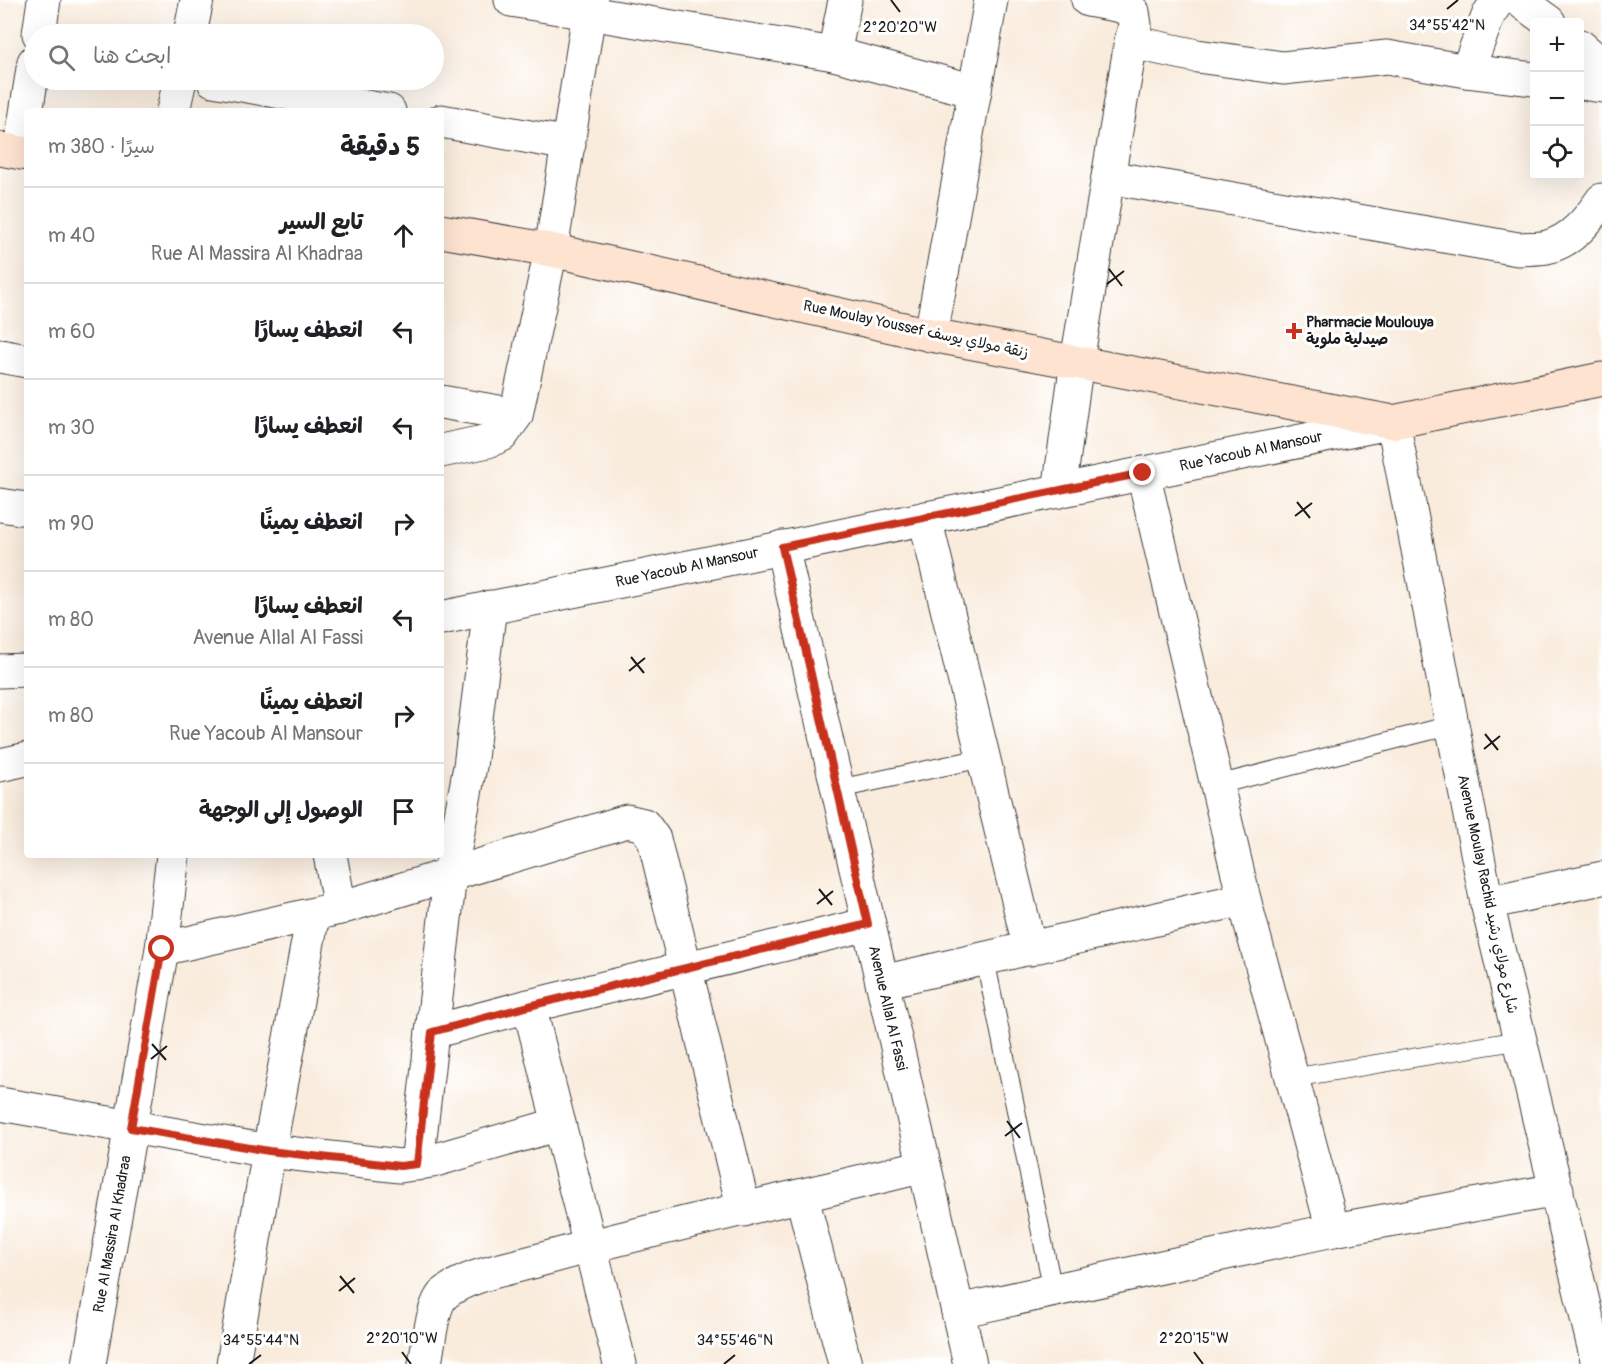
<!DOCTYPE html>
<html lang="ar">
<head>
<meta charset="utf-8">
<style>
  body { margin:0; font-family:Pangolin,"Playpen Sans Arabic",sans-serif; background:#f2f2f2; color:#202124; direction:rtl }
  .controls { position:absolute; right:18px; top:18px; display:grid; overflow:hidden; border-radius:6px; box-shadow:0 6px 24px #0002 }
  .controls button { width:54px; height:54px; display:grid; place-items:center; padding:0; border:0; border-bottom:2px solid #e0e0e0; background:#fff; color:#202124; font:30px sans-serif }
  .stop { position:absolute; width:18px; height:18px; margin:-14px; border:4px solid #c8321e; border-radius:50%; background:#fff }
  .stop.end { background:#c8321e; border-color:#fff; box-shadow:0 2px 6px #0008 }
  .list { margin:0; padding:0; list-style:none }
  h2 { display:flex; justify-content:space-between; align-items:center; height:78px; margin:0; padding:0 24px; font-size:26px }
  h2 small { font-size:20px; font-weight:400; color:#757577 }
  .list li { display:grid; grid-template-columns:39px 1fr auto; gap:18px; align-items:center; box-sizing:border-box; height:96px; padding:0 24px; border-top:2px solid #e0e0e0 }
  .list b { display:block; font-size:22px; white-space:nowrap }
  .list p { margin:0; font-size:20px; white-space:nowrap; color:#757577 }
  .list em { font-size:20px; font-style:normal; color:#757577 }
  .icon { flex:none; width:33px; height:33px; fill:none; stroke:currentColor; stroke-width:2; stroke-linecap:round; stroke-linejoin:round }
  .map { position:relative; flex:none; width:1602px; height:1364px; overflow:hidden; direction:ltr }
  .search { position:absolute; background:#fff; box-shadow:0 6px 24px #0002; left:24px; top:24px; width:420px; height:66px; display:flex; align-items:center; gap:15px; box-sizing:border-box; padding:0 21px; border-radius:33px; color:#757577; font-size:22px }
  .panel { position:absolute; background:#fff; box-shadow:0 6px 24px #0002; left:24px; top:108px; width:420px; height:750px; border-radius:6px; direction:rtl }
  .map>svg:first-child { display:block }
  .lines { fill:none; stroke-linecap:round; stroke-linejoin:round }
  .lane-casing { stroke:#3d3b39; stroke-width:20 }
  .street-casing { stroke:#3d3b39; stroke-width:35 }
  .secondary-casing { stroke:#3d3b39; stroke-width:35 }
  .lane { stroke:#fff; stroke-width:18 }
  .street { stroke:#fff; stroke-width:33 }
  .secondary { stroke:#fee3d1; stroke-width:33 }
  .route { stroke:#c8321e; stroke-width:8 }
  .ticks { fill:none; stroke:#1c1c1c; stroke-width:2 }
  .poi-dot { fill:#c8321e; stroke:#fff; stroke-width:2 }
  .labels { text-anchor:middle; stroke-width:6; stroke-linejoin:round; paint-order:stroke }
  .poi-label { font-size:15px; font-weight:bold; fill:#1c1c1c; stroke:#fff; text-anchor:start }
  .street-label { font-size:15px; fill:#1c1c1c; stroke:#fff }
  .ticks-label { font-size:15px; text-anchor:middle; fill:#1c1c1c; stroke:#fff; stroke-width:6; stroke-linejoin:round; paint-order:stroke }
</style>
</head>
<body>
<div class="map">
<svg width="1602" height="1364" viewBox="0 0 1602 1364">
  <rect width="100%" height="100%" fill="#fff"/>
  <filter id="ink" filterUnits="userSpaceOnUse"><feTurbulence type="fractalNoise" baseFrequency=".0167" numOctaves="2"/><feDisplacementMap in="SourceGraphic" scale="12" xChannelSelector="R" yChannelSelector="G"/><feConvolveMatrix kernelMatrix="1 2 1 2 8 2 1 2 1" color-interpolation-filters="sRGB"/></filter>
  <filter id="wash" filterUnits="userSpaceOnUse"><feTurbulence type="fractalNoise" baseFrequency=".008" numOctaves="4" result="noise"/><feDisplacementMap in="SourceGraphic" scale="24" xChannelSelector="R" yChannelSelector="G"/><feGaussianBlur stdDeviation="1.35" result="paint"/><feColorMatrix in="noise" values="0 0 0 0 0 0 0 0 0 0 0 0 0 0 0 0 0 1.4 0 .05"/><feComposite in="paint" operator="in"/></filter>
  <g filter="url(#wash)">
    <rect width="100%" height="100%" fill="#f9ecdd"/>
  </g>
  <g filter="url(#ink)">
    <g class="lines">
      <g class="lane-casing">
        <g id="lane">
          <path d="M1217 785 1452 725"/>
          <path d="M838 789 983 758"/>
          <path d="M985 959 1053 1291"/>
          <path d="M1292 1078 1521 1040"/>
        </g>
      </g>
      <g class="street-casing">
        <g id="street">
          <path d="M511 0 834 54 975 91"/>
          <path d="M1519 0 1549 22"/>
          <path d="M39 34 44 0"/>
          <path d="M190 34 197 0"/>
          <path d="M1131 42 1197 56 1283 68 1387 57 1467 71 1534 79"/>
          <path d="M1580 46 1602 65"/>
          <path d="M834 54 845 0"/>
          <path d="M1467 71 1489 14 1498 0"/>
          <path d="M213 80 389 111"/>
          <path d="M1580 83 1602 86"/>
          <path d="M173 111 180 80"/>
          <path d="M441 121 569 144"/>
          <path d="M20 152 34 62"/>
          <path d="M1108 177 1518 249C1527 248 1538 249 1547 247 1572 241 1588 220 1602 200"/>
          <path d="M931 335 991 0"/>
          <path d="M0 356 27 361"/>
          <path d="M441 402 516 415"/>
          <path d="M441 451 488 441 502 435 516 415 551 250 591 0"/>
          <path d="M1143 473 1244 899"/>
          <path d="M1059 491 1077 361 1131 42 1135 25 1133 12 1121 6 1088 0"/>
          <path d="M0 505 27 509"/>
          <path d="M925 518 1030 949"/>
          <path d="M782 547 970 1364"/>
          <path d="M441 618 1393 422 1487 903 1598 1364"/>
          <path d="M0 671 27 670"/>
          <path d="M0 765 27 759"/>
          <path d="M330 855 340 908"/>
          <path d="M1487 903 1602 878"/>
          <path d="M162 949 340 908 627 821 644 825 654 839 744 1210"/>
          <path d="M882 982 1244 899 1333 1230 1557 1190"/>
          <path d="M529 1006 620 1364"/>
          <path d="M432 1032 529 1006 869 924"/>
          <path d="M0 1104 269 1151 400 1166 432 1161 559 1124"/>
          <path d="M417 1164 450 875 470 766 490 607"/>
          <path d="M802 1197 845 1364"/>
          <path d="M958 1311 1333 1230"/>
          <path d="M89 1364 162 949 173 855"/>
          <path d="M233 1364 269 1151 313 915"/>
          <path d="M425 1364C428 1348 432 1305 444 1294 468 1274 513 1268 543 1259 669 1224 797 1198 924 1166"/>
        </g>
      </g>
      <g class="secondary-casing">
        <g id="secondary">
          <path d="M0 149 27 154"/>
          <path d="M441 231 551 250 931 335 1393 422 1602 379"/>
        </g>
      </g>
      <use href="#lane" class="lane"/>
      <use href="#street" class="street"/>
      <use href="#secondary" class="secondary"/>
    </g>
  </g>
  <g class="lines" filter="url(#ink)">
    <path class="route" d="M162 949 131 1128 269 1151 400 1166 417 1164 432 1032 529 1006 868 924 782 547 1143 473"/>
  </g>
  <path class="ticks" d="M891 0 900 12M1447 9 1458 0M1109 269 1122 286M1107 284 1124 271M1297 502 1310 518M1295 516 1312 503M631 657 644 673M629 671 645 658M1485 734 1498 750M1484 749 1500 736M819 889 832 905M817 904 833 891M152 1044 166 1060M151 1059 167 1046M1007 1121 1020 1138M1005 1136 1022 1123M340 1276 354 1293M339 1291 355 1278M402 1352 411 1364M1194 1352 1203 1364M249 1364 261 1355M724 1364 735 1355"/>
  <path class="poi-dot" d="M1291 322h6v6h6v6h-6v6h-6v-6h-6v-6h6z"/>
  <g class="labels">
    <g class="poi-label">
      <text x="1306" y="327">Pharmacie Moulouya<tspan x="1306" dy="17">صيدلية ملوية</tspan></text>
    </g>
    <g class="street-label">
      <text transform="translate(916 329) rotate(12)" y="5">Rue Moulay Youssef زنقة مولاي يوسف</text>
      <text transform="translate(1251 451) rotate(-12)" y="5">Rue Yacoub Al Mansour</text>
      <text transform="translate(687 567) rotate(-12)" y="5">Rue Yacoub Al Mansour</text>
      <text transform="translate(1488 894) rotate(78)" y="5">Avenue Moulay Rachid شارع مولاي رشيد</text>
      <text transform="translate(888 1008) rotate(77)" y="5">Avenue Allal Al Fassi</text>
      <text transform="translate(112 1234) rotate(-80)" y="5">Rue Al Massira Al Khadraa</text>
    </g>
  </g>
  <g class="ticks-label">
    <text x="1447" y="30">34°55'42"N</text>
    <text x="900" y="32">2°20'20"W</text>
    <text x="402" y="1343">2°20'10"W</text>
    <text x="1194" y="1343">2°20'15"W</text>
    <text x="261" y="1345">34°55'44"N</text>
    <text x="735" y="1345">34°55'46"N</text>
  </g>
</svg>
<div class="controls">
<button>+</button>
<button>−</button>
<button><svg class="icon" aria-label="locate" viewBox="0 0 24 24"><circle cx="12" cy="12" r="6"/><path d="M12 2v4M12 18v4M2 12h4M18 12h4"/></svg></button>
</div>
<div class="stop" style="left:162px;top:949px"></div>
<div class="stop end" style="left:1143px;top:473px"></div>
<div class="search"><svg class="icon" aria-label="search" viewBox="0 0 24 24"><circle cx="10" cy="10" r="6"/><path d="M15 15l6 6"/></svg>ابحث هنا</div>
<section class="panel">
<h2>5 دقيقة<small>سيرًا · 380 m</small></h2>
<ul class="list">
<li><svg class="icon" aria-label="ahead" viewBox="0 0 24 24"><path d="M12 20V5M6 11l6-6 6 6"/></svg><div><b>تابع السير</b><p>Rue Al Massira Al Khadraa</p></div><em>40 m</em></li>
<li><svg class="icon" aria-label="left" viewBox="0 0 24 24"><path d="M17 20v-9H6M10 6l-5 5 5 5"/></svg><div><b>انعطف يسارًا</b></div><em>60 m</em></li>
<li><svg class="icon" aria-label="left" viewBox="0 0 24 24"><path d="M17 20v-9H6M10 6l-5 5 5 5"/></svg><div><b>انعطف يسارًا</b></div><em>30 m</em></li>
<li><svg class="icon" aria-label="right" viewBox="0 0 24 24"><path d="M7 20v-9h11M14 6l5 5-5 5"/></svg><div><b>انعطف يمينًا</b></div><em>90 m</em></li>
<li><svg class="icon" aria-label="left" viewBox="0 0 24 24"><path d="M17 20v-9H6M10 6l-5 5 5 5"/></svg><div><b>انعطف يسارًا</b><p>Avenue Allal Al Fassi</p></div><em>80 m</em></li>
<li><svg class="icon" aria-label="right" viewBox="0 0 24 24"><path d="M7 20v-9h11M14 6l5 5-5 5"/></svg><div><b>انعطف يمينًا</b><p>Rue Yacoub Al Mansour</p></div><em>80 m</em></li>
<li><svg class="icon" aria-label="arrive" viewBox="0 0 24 24"><path d="M6 21V4h12l-3 4 3 4H6"/></svg><div><b>الوصول إلى الوجهة</b></div></li>
</ul>
</section>
</div>
</body>
</html>
